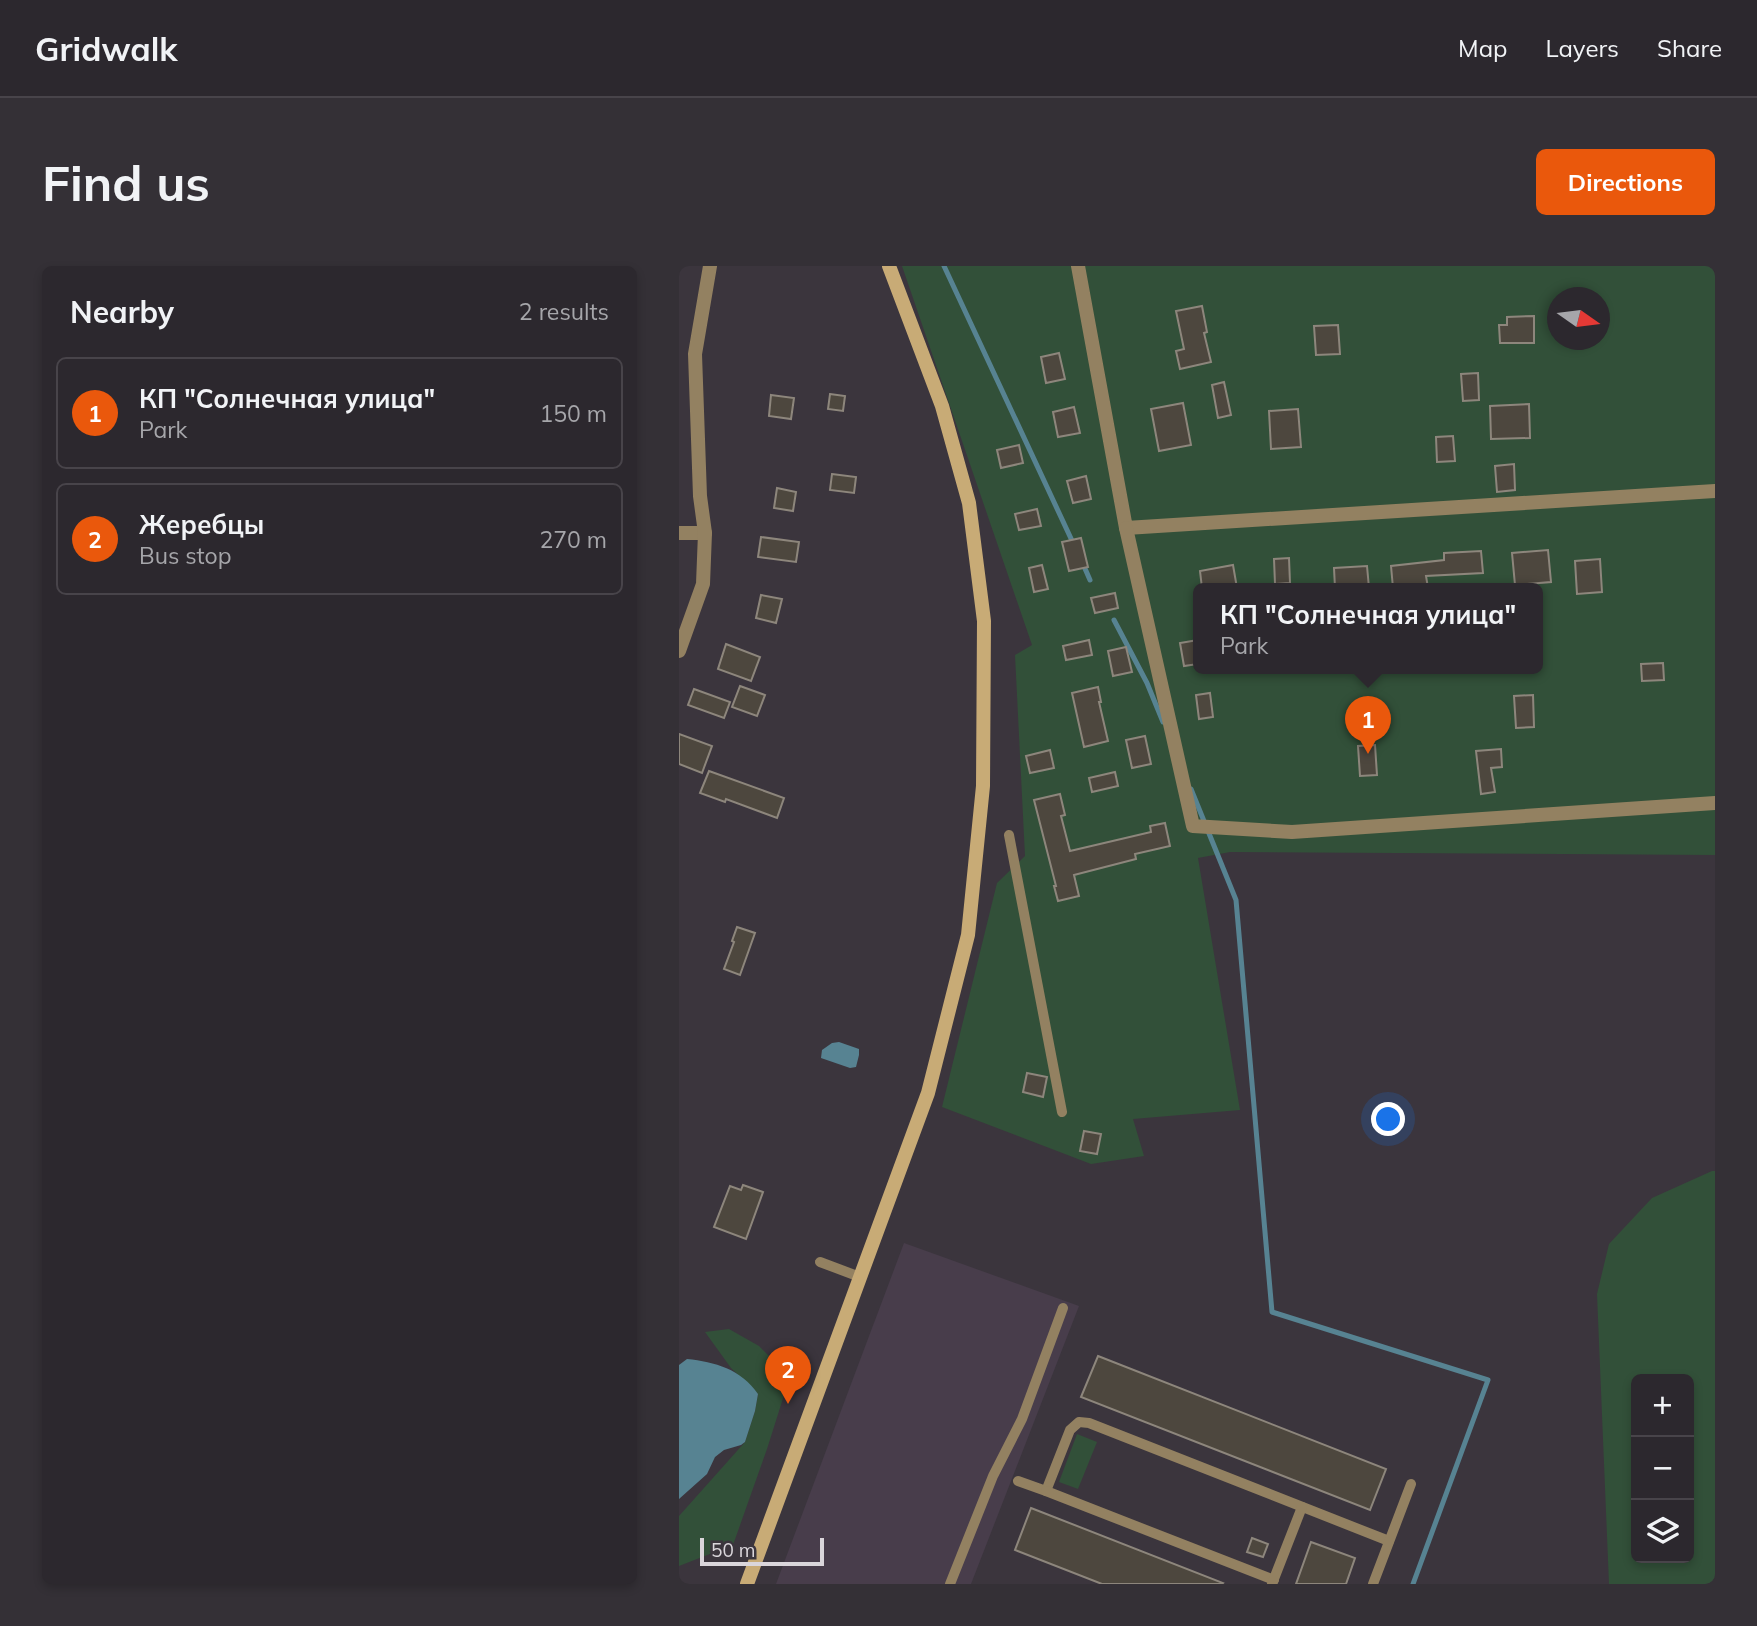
<!DOCTYPE html>
<html lang="en">
<head>
<meta charset="utf-8">
<style>
  body { margin:0; font-family:Mulish,sans-serif; background:#343036; color:#f1f3f6 }
  .controls { position:absolute; right:21px; bottom:21px; display:grid; overflow:hidden; border-radius:10px; box-shadow:0 4px 10px #0003 }
  .controls button { width:63px; height:63px; display:grid; place-items:center; padding:0; border:0; border-bottom:2px solid #48444a; background:#2c282e; color:#f1f3f6; font:35px sans-serif }
  .compass { position:absolute; left:868px; top:21px; width:63px; height:63px; border-radius:50%; background:#2c282e; box-shadow:0 4px 10px #0003; rotate:104deg }
  .scale { position:absolute; left:21px; bottom:18px; width:124px; box-sizing:border-box; padding-left:7px; border:4px solid #dad6db; border-top:0; font-size:19px; line-height:24px; white-space:nowrap; color:#dad6db; -webkit-text-stroke:5px #3b353d; paint-order:stroke }
  .you { position:absolute; left:710px; top:854px; width:24px; height:24px; margin:-18px; border:5px solid #fff; border-radius:50%; background:#1a73e8; box-shadow:0 0 0 10px #1a73e833 }
  .badge { display:grid; place-items:center; width:46px; height:46px; border-radius:50%; background:#ea580c; color:#fff; font-size:23px; font-weight:700 }
  .pin { position:absolute; translate:-50% -58px; filter:drop-shadow(0 2px 4px #0008) }
  .pin::after { content:''; position:absolute; top:37px; width:24px; height:21px; background:inherit; clip-path:polygon(0 0,100% 0,50% 100%) }
  .popup { position:absolute; left:514px; top:317px; width:350px; height:91px; box-sizing:border-box; display:grid; place-content:center; border-radius:10px; background:#2c282e; filter:drop-shadow(0 2px 5px #0005); font-size:23px; white-space:nowrap; color:#a6a6aa }
  .popup b { font-size:26px; color:#f1f3f6 }
  .popup::after { content:''; position:absolute; left:50%; top:100%; margin-left:-14px; border:14px solid transparent; border-top-color:#2c282e }
  .list { margin:0; padding:0; list-style:none }
  h2 { display:flex; justify-content:space-between; align-items:center; height:91px; margin:0; padding:0 28px; font-size:30px }
  h2 small { font-size:23px; font-weight:400; color:#a6a6aa }
  .list li { display:grid; grid-template-columns:46px 1fr auto; gap:21px; align-items:center; box-sizing:border-box; height:112px; margin:0 14px 14px; padding:0 14px; border:2px solid #48444a; border-radius:10px }
  .list b { display:block; font-size:26px; white-space:nowrap }
  .list p { margin:0; font-size:23px; white-space:nowrap; color:#a6a6aa }
  .list em { font-size:23px; font-style:normal; color:#a6a6aa }
  .icon { flex:none; width:38px; height:38px; fill:none; stroke:currentColor; stroke-width:2; stroke-linecap:round; stroke-linejoin:round }
  .map { position:relative; flex:none; width:1036px; height:1318px; overflow:hidden; border-radius:10px }
  header { display:flex; align-items:center; gap:42px; box-sizing:border-box; height:98px; padding:0 35px; background:#2c282e; border-bottom:2px solid #48444a }
  header strong { font-size:33px }
  nav { display:flex; gap:38px; margin-inline-start:auto; font-size:24px }
  .intro { display:flex; align-items:center; justify-content:space-between; box-sizing:border-box; height:168px; padding:0 42px }
  h1 { margin:0; font-size:49px }
  .button { padding:18px 32px; border-radius:10px; background:#ea580c; color:#fff; font-size:24px; font-weight:700 }
  main { display:flex; gap:42px; padding:0 42px }
  aside { flex:1; background:#2c282e; border-radius:10px; box-shadow:0 4px 10px #0003 }
  .map>svg:first-child { display:block }
  .built { fill:#483d4b }
  .green { fill:#325039; fill-rule:evenodd }
  .water { fill:#578392 }
  .lines { fill:none; stroke-linecap:round; stroke-linejoin:round }
  .stream { stroke:#578392; stroke-width:5 }
  .building { fill:#4d473e; stroke:#8d867c; stroke-width:2 }
  .lane { stroke:#938161; stroke-width:10 }
  .street { stroke:#938161; stroke-width:14 }
  .secondary { stroke:#c8ab76; stroke-width:14 }
</style>
</head>
<body>
<header>
<strong>Gridwalk</strong>
<nav><a>Map</a><a>Layers</a><a>Share</a></nav>
</header>
<div class="intro"><h1>Find us</h1><a class="button">Directions</a></div>
<main>
<aside>
<h2>Nearby<small>2 results</small></h2>
<ul class="list">
<li><span class="badge">1</span><div><b>КП &quot;Солнечная улица&quot;</b><p>Park</p></div><em>150 m</em></li>
<li><span class="badge">2</span><div><b>Жеребцы</b><p>Bus stop</p></div><em>270 m</em></li>
</ul>
</aside>
<div class="map">
<svg width="1036" height="1318" viewBox="0 0 1036 1318">
  <rect width="100%" height="100%" fill="#3b353d"/>
  <path class="built" d="M225 977 400 1040 292 1318H97Z"/>
  <g class="green">
    <path d="M223 0H1036V589L551 586 519 592 561 844 454 853 465 890 412 898 263 841 318 617 346 590 336 389 353 379ZM878 32H920V74H878ZM519 322H859V402H519Z"/>
    <path d="M1033 905H1036V1318H930L918 1028 930 978 973 932ZM1010 1113V1292H957V1113Z"/>
    <path d="M50 1063 80 1080 98 1098 106 1126 88 1183 54 1279 0 1300V1250L66 1176 76 1145 79 1128 52 1102 26 1066Z"/>
    <path d="M398 1168 418 1176 399 1223 380 1216Z"/>
  </g>
  <g class="water">
    <path d="M160 776 180 783V789L177 801 171 802 142 792 143 784 153 777Z"/>
    <path d="M8 1093C36 1096 62 1103 79 1128L76 1145 66 1176 62 1179 45 1184 36 1191 28 1208 0 1233V1099Z"/>
  </g>
  <g class="lines">
    <g class="stream">
      <path d="M265 0 395 279"/>
      <path d="M404 298 411 314"/>
      <path d="M435 354 468 417 484 456"/>
      <path d="M512 523 557 634 593 1046 809 1114 734 1318"/>
    </g>
  </g>
  <g class="building">
    <path d="M523 40 528 66 525 67 532 96 501 103 497 85 505 83 497 45Z"/>
    <path d="M855 50V77H821L820 59H828V51Z"/>
    <path d="M659 59 661 88 637 89 635 60Z"/>
    <path d="M380 87 386 113 367 117 362 91Z"/>
    <path d="M799 107 800 134 784 135 782 108Z"/>
    <path d="M545 116 552 149 539 152 533 119Z"/>
    <path d="M151 128 166 130 164 145 149 143Z"/>
    <path d="M92 129 115 132 112 153 90 150Z"/>
    <path d="M504 137 512 179 480 185 472 143Z"/>
    <path d="M850 138 851 172 812 173 811 140Z"/>
    <path d="M395 141 401 167 379 171 374 146Z"/>
    <path d="M619 143 622 181 592 183 590 145Z"/>
    <path d="M774 170 776 195 758 196 757 171Z"/>
    <path d="M340 179 344 197 322 202 318 184Z"/>
    <path d="M835 198 836 224 818 226 816 200Z"/>
    <path d="M153 208 177 211 175 227 151 224Z"/>
    <path d="M407 210 412 233 394 237 388 215Z"/>
    <path d="M98 222 117 226 114 245 95 242Z"/>
    <path d="M358 243 362 260 340 264 336 248Z"/>
    <path d="M82 271 120 276 117 296 79 291Z"/>
    <path d="M402 272 409 301 390 305 383 276Z"/>
    <path d="M869 284 872 316 836 319 833 287Z"/>
    <path d="M802 285 804 307 747 310 749 322H714L712 300 765 294V287Z"/>
    <path d="M610 292 611 317 596 318 595 293Z"/>
    <path d="M921 293 923 326 898 328 896 295Z"/>
    <path d="M363 299 369 323 355 326 350 302Z"/>
    <path d="M554 299 558 322H523L521 305Z"/>
    <path d="M688 300 690 322H656L655 302Z"/>
    <path d="M436 327 439 342 416 347 412 332Z"/>
    <path d="M82 329 103 333 97 357 77 352Z"/>
    <path d="M410 374 413 389 387 394 384 380Z"/>
    <path d="M519 374V398L505 400 501 377Z"/>
    <path d="M47 378 81 391 72 415 39 403Z"/>
    <path d="M447 381 453 406 434 410 429 385Z"/>
    <path d="M984 397 985 414 963 415 962 398Z"/>
    <path d="M61 420 86 429 78 450 53 441Z"/>
    <path d="M419 421 422 436H420L429 475 405 481 393 427Z"/>
    <path d="M15 423 51 436 45 452 9 439Z"/>
    <path d="M531 427 534 451 520 453 517 429Z"/>
    <path d="M854 429 855 461 837 462 835 430Z"/>
    <path d="M0 468 33 480 23 507 0 498Z"/>
    <path d="M466 470 472 498 453 502 447 474Z"/>
    <path d="M696 479 698 509 681 510 679 480Z"/>
    <path d="M822 483 823 501 812 502 816 526 802 528 797 485Z"/>
    <path d="M371 484 375 502 351 507 347 490Z"/>
    <path d="M30 505 105 532 98 552 47 533 46 536 21 527Z"/>
    <path d="M436 506 439 520 413 526 410 512Z"/>
    <path d="M381 528 386 549 382 550 391 585 472 566 471 560 486 557 491 580 456 588 457 593 395 609 400 630 379 635 375 620H377L355 534Z"/>
    <path d="M58 661 76 667 61 709 45 703 55 676 53 675Z"/>
    <path d="M348 807 368 811 364 831 344 826Z"/>
    <path d="M405 865 422 868 418 888 401 885Z"/>
    <path d="M64 919 84 926 67 973 35 961 51 920 62 924Z"/>
    <path d="M419 1090 707 1203 691 1244 402 1131Z"/>
    <path d="M352 1242 544 1317 543 1318H423L336 1284Z"/>
    <path d="M573 1272 589 1278 584 1291 568 1286Z"/>
    <path d="M632 1276 676 1292 667 1318H617Z"/>
  </g>
  <g class="lines">
    <g class="lane">
      <path d="M330 569 383 846"/>
      <path d="M141 996 181 1011"/>
      <path d="M339 1215 367 1225 391 1164 400 1156 410 1157 710 1275"/>
      <path d="M367 1225 595 1314"/>
      <path d="M271 1318 314 1210 343 1153 384 1042"/>
      <path d="M593 1318 623 1241"/>
      <path d="M694 1318 732 1218"/>
    </g>
    <g class="street">
      <path d="M399 0 447 262 1036 225"/>
      <path d="M447 262 514 560 613 566 1036 537"/>
      <path d="M0 267H26"/>
      <path d="M0 385 24 318 26 267 21 230 16 88 31 0"/>
    </g>
    <path class="secondary" d="M68 1318 249 827 289 669 304 520 305 355 290 237 263 140 210 0"/>
  </g>
</svg>
<div class="controls">
<button>+</button>
<button>−</button>
<button><svg class="icon" aria-label="layers" viewBox="0 0 24 24"><path d="M12 4l9 5-9 5-9-5zM3 14l9 5 9-5"/></svg></button>
</div>
<svg class="compass" viewBox="-18 -18 36 36"><path d="M0-13l5 13h-10z" fill="#e53935"/><path d="M0 13l5-13h-10z" fill="#a6a6aa"/></svg>
<div class="scale">50 m</div>
<div class="you"></div>
<div class="pin badge" style="left:689px;top:488px">1</div>
<div class="popup"><b>КП &quot;Солнечная улица&quot;</b>Park</div>
<div class="pin badge" style="left:109px;top:1138px">2</div>
</div>
</main>
</body>
</html>
